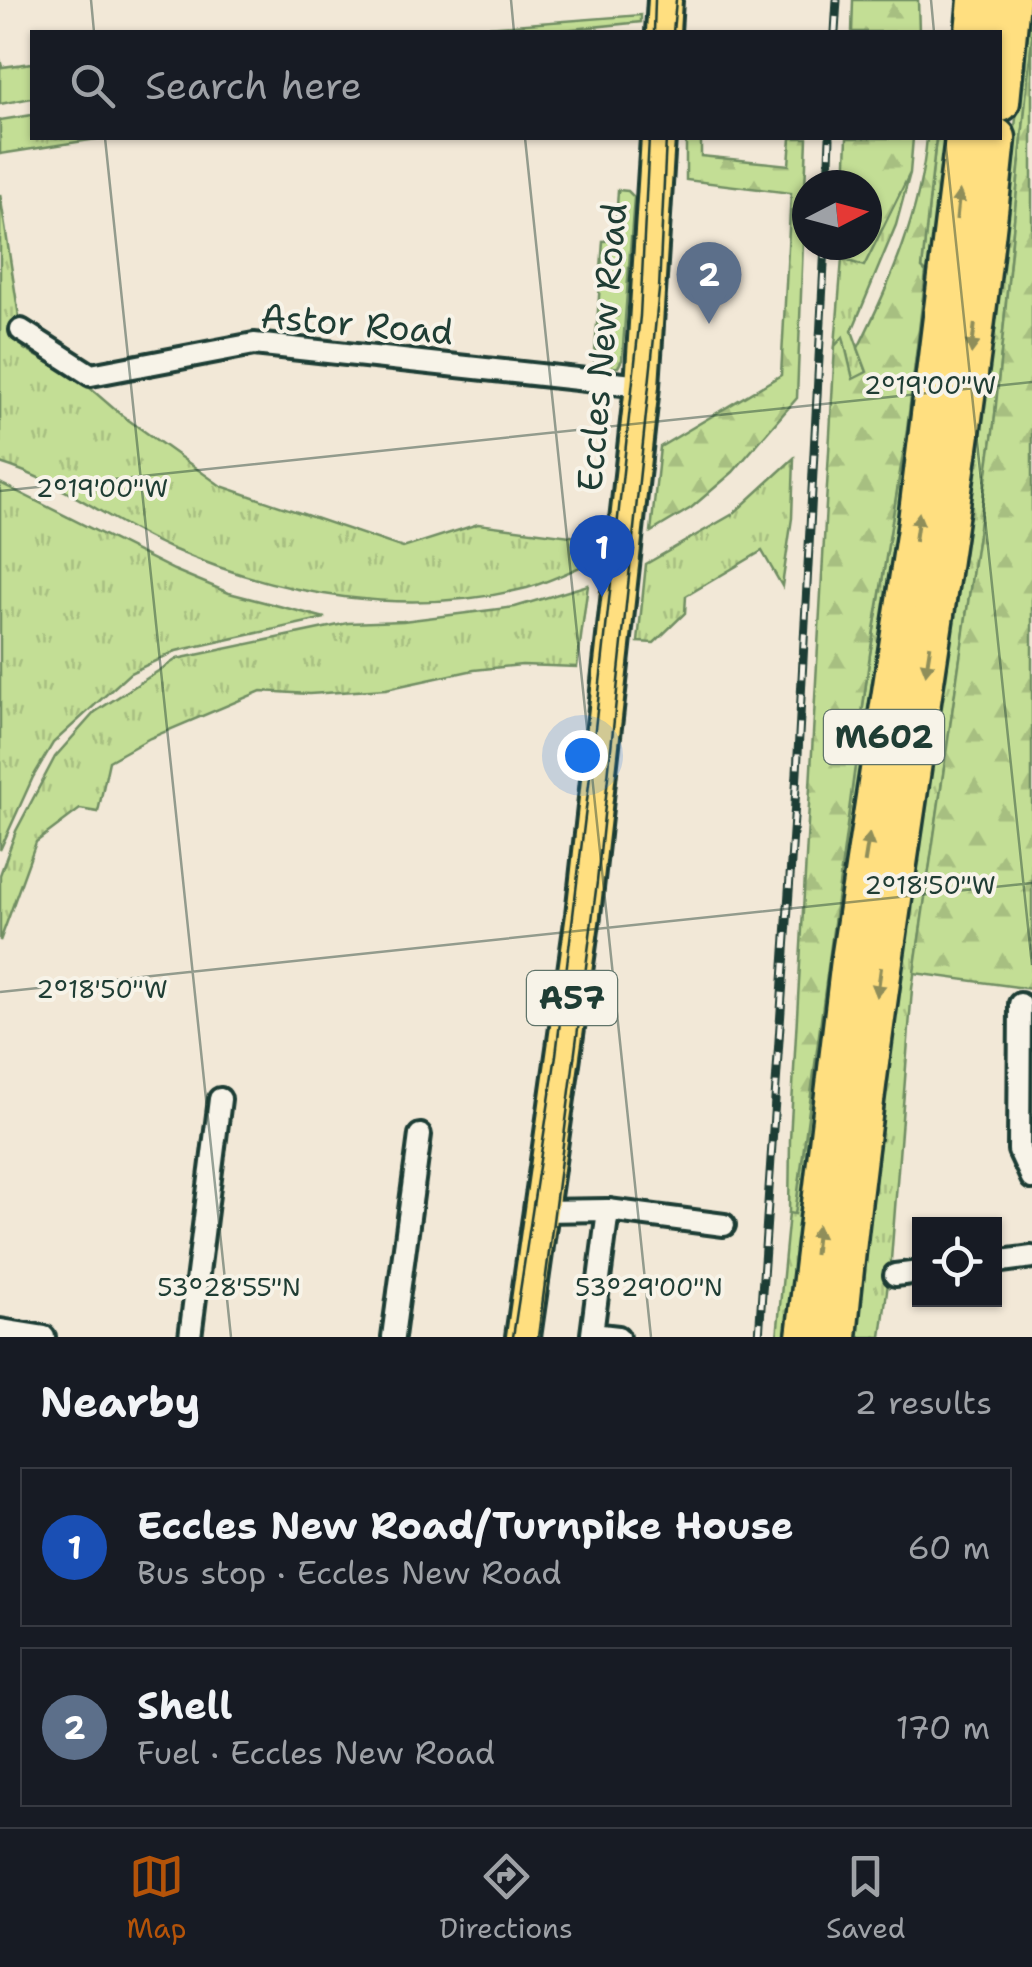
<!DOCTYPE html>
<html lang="en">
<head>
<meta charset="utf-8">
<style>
  body { margin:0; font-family:"Shantell Sans",sans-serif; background:#242831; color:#f1f3f6 }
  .controls { position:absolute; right:30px; bottom:30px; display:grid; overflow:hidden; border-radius:0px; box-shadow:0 2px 8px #0004 }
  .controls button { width:90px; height:90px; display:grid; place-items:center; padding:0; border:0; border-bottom:2px solid #363941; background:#171b24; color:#f1f3f6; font:50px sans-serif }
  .compass { position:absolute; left:792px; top:170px; width:90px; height:90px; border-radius:50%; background:#171b24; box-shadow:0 2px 8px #0004; rotate:84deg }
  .you { position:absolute; left:582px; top:755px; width:35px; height:35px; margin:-25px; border:8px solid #fff; border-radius:50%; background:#1a73e8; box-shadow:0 0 0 15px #1a73e833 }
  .badge { display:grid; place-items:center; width:65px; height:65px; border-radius:50%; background:#b45309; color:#fff; font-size:32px; font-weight:700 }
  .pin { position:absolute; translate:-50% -82px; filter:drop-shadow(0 2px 5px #0008) }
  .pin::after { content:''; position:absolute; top:52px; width:35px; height:30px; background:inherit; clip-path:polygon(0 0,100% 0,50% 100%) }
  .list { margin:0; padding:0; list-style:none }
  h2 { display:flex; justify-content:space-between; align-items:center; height:130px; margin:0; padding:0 40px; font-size:42px }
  h2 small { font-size:32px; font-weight:400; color:#9ea1a6 }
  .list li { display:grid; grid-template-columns:65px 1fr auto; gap:30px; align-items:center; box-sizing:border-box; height:160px; margin:0 20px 20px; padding:0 20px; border:2px solid #363941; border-radius:0px }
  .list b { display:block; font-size:38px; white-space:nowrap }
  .list p { margin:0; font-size:32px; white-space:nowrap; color:#9ea1a6 }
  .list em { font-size:32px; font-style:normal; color:#9ea1a6 }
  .icon { flex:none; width:55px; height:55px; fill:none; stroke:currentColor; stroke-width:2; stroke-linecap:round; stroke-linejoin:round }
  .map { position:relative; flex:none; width:1032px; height:1337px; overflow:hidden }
  .search { position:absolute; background:#171b24; box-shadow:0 2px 8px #0004; left:30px; right:30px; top:30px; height:110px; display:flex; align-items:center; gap:25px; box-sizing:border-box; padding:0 35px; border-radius:0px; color:#9ea1a6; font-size:38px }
  .sheet { height:490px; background:#171b24 }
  nav { display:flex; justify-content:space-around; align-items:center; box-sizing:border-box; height:140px; border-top:2px solid #363941; background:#171b24; font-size:28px; color:#9ea1a6 }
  nav a { display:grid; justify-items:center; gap:5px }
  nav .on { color:#b45309 }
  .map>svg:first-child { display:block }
  .grass { fill:url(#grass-tufts); stroke:#718e64; stroke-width:2.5 }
  .forest { fill:url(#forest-firs); stroke:#718e64; stroke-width:2.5 }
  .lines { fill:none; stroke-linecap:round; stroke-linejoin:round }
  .minor-casing { stroke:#1f3d34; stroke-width:28 }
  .primary-casing { stroke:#1f3d34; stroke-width:40 }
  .motorway-casing { stroke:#1f3d34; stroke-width:45 }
  .minor { stroke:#f7f3e8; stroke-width:20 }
  .primary { stroke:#ffdf80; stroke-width:32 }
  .motorway { stroke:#ffdf80; stroke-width:38 }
  .tram { stroke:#1f3d34; stroke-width:2.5 }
  .rail-casing { stroke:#1f3d34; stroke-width:9 }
  .rail { stroke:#f7f3e8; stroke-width:5; stroke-dasharray:15; stroke-linecap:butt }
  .oneway { fill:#8f8e5a }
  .ticks { fill:none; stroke:#1f3d34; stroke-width:2.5; stroke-opacity:0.45 }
  .labels { text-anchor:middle; stroke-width:8; stroke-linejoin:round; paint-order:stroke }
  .shield { fill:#f7f3e8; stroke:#60746a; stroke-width:2.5 }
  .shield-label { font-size:32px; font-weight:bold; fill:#1f3d34 }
  .street-label { font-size:35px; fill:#1f3d34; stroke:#f7f3e8 }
  .ticks-label { font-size:25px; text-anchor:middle; fill:#1f3d34; stroke:#f7f3e8; stroke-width:8; stroke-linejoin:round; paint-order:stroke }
</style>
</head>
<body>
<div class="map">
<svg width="1032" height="1337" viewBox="0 0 1032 1337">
  <defs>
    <pattern id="grass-tufts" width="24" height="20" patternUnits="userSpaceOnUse" patternTransform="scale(2.5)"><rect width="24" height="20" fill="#c3de95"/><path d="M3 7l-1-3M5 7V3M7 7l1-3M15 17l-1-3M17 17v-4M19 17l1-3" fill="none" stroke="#a7bf81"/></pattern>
    <pattern id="forest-firs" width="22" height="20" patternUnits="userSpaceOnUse" patternTransform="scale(2.5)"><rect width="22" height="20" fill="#c3de95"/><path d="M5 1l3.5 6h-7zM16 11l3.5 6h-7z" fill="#a7bf81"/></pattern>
  </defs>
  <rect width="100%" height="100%" fill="#f2e8d7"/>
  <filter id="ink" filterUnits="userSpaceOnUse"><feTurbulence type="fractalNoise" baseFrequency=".01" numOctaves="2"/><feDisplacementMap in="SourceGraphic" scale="20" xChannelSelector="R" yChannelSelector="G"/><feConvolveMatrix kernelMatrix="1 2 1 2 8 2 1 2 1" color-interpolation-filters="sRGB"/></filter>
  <g filter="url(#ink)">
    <g class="grass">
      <path d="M1029 0H1032V37L994 425 912 989 891 1260 881 1337H856L898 993 980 445Z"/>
      <path d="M641 15V22L543 32H422Z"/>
      <path d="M0 59 2 67 32 63V98L0 104Z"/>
      <path d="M32 115V138H103L0 154V120Z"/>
      <path d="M936 138H946C907 539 827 935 787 1337H777L789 1213H795L870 654 907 430 926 272 922 268Z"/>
      <path d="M910 173 896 225 852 331 867 372 853 380 843 338 835 346 842 259 864 265Z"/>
      <path d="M618 190 628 191 634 197 622 360 618 367 597 369 594 366 603 241 615 240Z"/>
      <path d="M0 194 24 349 83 382 120 414 221 486 403 548 478 524 594 539 591 562C571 571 549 582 527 588 407 617 283 597 170 548 113 523 60 481 0 463Z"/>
      <path d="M794 458 792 518 782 586 762 551 686 596 685 613 654 643 638 642 646 564 733 514Z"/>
      <path d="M0 483 174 570 229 593 325 618 176 651 130 673 53 743 33 777 0 850Z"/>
      <path d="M588 585 577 667 522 665 474 670 386 689 309 694 261 691 150 738 109 761 98 812 80 809 36 842 0 941V875L16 831 55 757 95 712 177 659 348 623 403 621 515 607Z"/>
    </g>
    <g class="forest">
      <path d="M853 0H918L919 32H852Z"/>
      <path d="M1032 37V989L914 973 994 425Z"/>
      <path d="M686 138H701V156L789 165 791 138H807L797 398 733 472 691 508 651 532 660 447 781 375 791 193 686 180Z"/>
      <path d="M847 138H913L910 173 864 266 842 259V245H867V185H845Z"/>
      <path d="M927 138H936L922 268 926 272 907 430 870 654 795 1214 789 1213 790 1140 835 346 843 337 853 379 867 372 858 348C892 280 920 214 927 138Z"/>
    </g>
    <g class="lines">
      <g class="minor-casing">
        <g id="minor">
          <path d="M21 330 91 375 254 344 642 386"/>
          <path d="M1020 1004 1019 1150 1032 1178"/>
          <path d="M608 1210 592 1334 618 1337"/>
          <path d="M541 1211 608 1210 724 1225"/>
          <path d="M994 1262 1032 1257"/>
          <path d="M895 1275 920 1272"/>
          <path d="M0 1330 44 1337"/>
          <path d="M190 1337 220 1099"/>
          <path d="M393 1337 420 1135"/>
        </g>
      </g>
      <g class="primary-casing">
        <g id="primary">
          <path d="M663 32 665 0"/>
          <path d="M523 1337 583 915 642 386 658 138"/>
        </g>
      </g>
      <g class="motorway-casing">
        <g id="motorway">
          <path d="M975 32 978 0"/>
          <path d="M1000 102 1010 0"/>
          <path d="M806 1337 851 960 917 529 965 138"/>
          <path d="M837 1337C876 935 955 539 996 138"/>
        </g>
      </g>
      <use href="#minor" class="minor"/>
      <use href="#primary" class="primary"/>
      <use href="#motorway" class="motorway"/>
      <g class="tram">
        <path d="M654 32 655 0"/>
        <path d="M673 32 676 0"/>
        <path d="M513 1337 556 1055 589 784 640 316 649 138"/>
        <path d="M538 1337 597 882 659 290 666 138"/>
      </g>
      <g class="rail-casing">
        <g id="rail">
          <path d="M835 32 837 0"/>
          <path d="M828 185 830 138"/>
          <path d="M759 1337 797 773 825 245"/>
        </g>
      </g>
      <use href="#rail" class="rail"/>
    </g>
    <defs><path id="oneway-solid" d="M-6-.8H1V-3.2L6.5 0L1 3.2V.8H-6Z" transform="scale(2.5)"/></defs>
    <g class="oneway">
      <use href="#oneway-solid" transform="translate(958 205) rotate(-84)"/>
      <use href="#oneway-solid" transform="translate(973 339) rotate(97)"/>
      <use href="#oneway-solid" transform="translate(917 527) rotate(-82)"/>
      <use href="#oneway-solid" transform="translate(928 660) rotate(99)"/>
      <use href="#oneway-solid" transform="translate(867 848) rotate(-81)"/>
      <use href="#oneway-solid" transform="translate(879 982) rotate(98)"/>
      <use href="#oneway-solid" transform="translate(816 1240) rotate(-84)"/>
    </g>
  </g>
  <path class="ticks" d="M91 0 94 32M511 0 514 32M931 0 934 32M105 138 231 1337M525 138 651 1337M945 138 1032 965M0 491 1032 382M0 992 1032 883"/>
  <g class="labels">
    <g class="shield">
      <rect x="824" y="710" width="120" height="54" rx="8"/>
      <rect x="527" y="971" width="90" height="54" rx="8"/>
    </g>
    <g class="shield-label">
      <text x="884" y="748">M602</text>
      <text x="572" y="1009">A57</text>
    </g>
    <g class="street-label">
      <text transform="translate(357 324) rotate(5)" y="12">Astor Road</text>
      <text transform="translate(602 347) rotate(-85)" y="12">Eccles New Road</text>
    </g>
  </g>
  <g class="ticks-label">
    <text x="930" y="394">2°19'00"W</text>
    <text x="102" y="497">2°19'00"W</text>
    <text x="930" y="894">2°18'50"W</text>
    <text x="102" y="998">2°18'50"W</text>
    <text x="229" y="1296">53°28'55"N</text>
    <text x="649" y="1296">53°29'00"N</text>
  </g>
</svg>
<div class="controls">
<button><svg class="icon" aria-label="locate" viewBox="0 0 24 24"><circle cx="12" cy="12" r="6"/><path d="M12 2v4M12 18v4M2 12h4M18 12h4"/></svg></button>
</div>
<svg class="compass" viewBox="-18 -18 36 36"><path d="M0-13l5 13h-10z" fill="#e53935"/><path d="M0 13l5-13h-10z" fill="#9ea1a6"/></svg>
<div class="you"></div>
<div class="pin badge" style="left:602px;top:597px;background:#1a4fb4">1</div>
<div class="pin badge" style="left:709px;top:324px;background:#5c6f8a">2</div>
<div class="search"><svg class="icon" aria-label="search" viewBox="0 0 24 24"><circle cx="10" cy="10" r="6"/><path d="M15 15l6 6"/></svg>Search here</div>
</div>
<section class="sheet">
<h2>Nearby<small>2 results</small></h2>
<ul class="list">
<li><span class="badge" style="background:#1a4fb4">1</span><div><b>Eccles New Road/Turnpike House</b><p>Bus stop · Eccles New Road</p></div><em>60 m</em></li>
<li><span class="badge" style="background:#5c6f8a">2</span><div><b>Shell</b><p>Fuel · Eccles New Road</p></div><em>170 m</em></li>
</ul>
</section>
<nav>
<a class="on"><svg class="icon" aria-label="map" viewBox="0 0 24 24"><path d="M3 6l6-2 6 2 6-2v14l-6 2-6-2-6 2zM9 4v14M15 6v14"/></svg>Map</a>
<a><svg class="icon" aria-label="directions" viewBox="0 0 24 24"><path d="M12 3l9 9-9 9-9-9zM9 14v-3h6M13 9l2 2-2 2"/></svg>Directions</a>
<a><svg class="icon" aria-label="saved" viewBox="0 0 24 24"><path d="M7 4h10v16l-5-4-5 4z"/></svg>Saved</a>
</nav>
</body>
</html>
